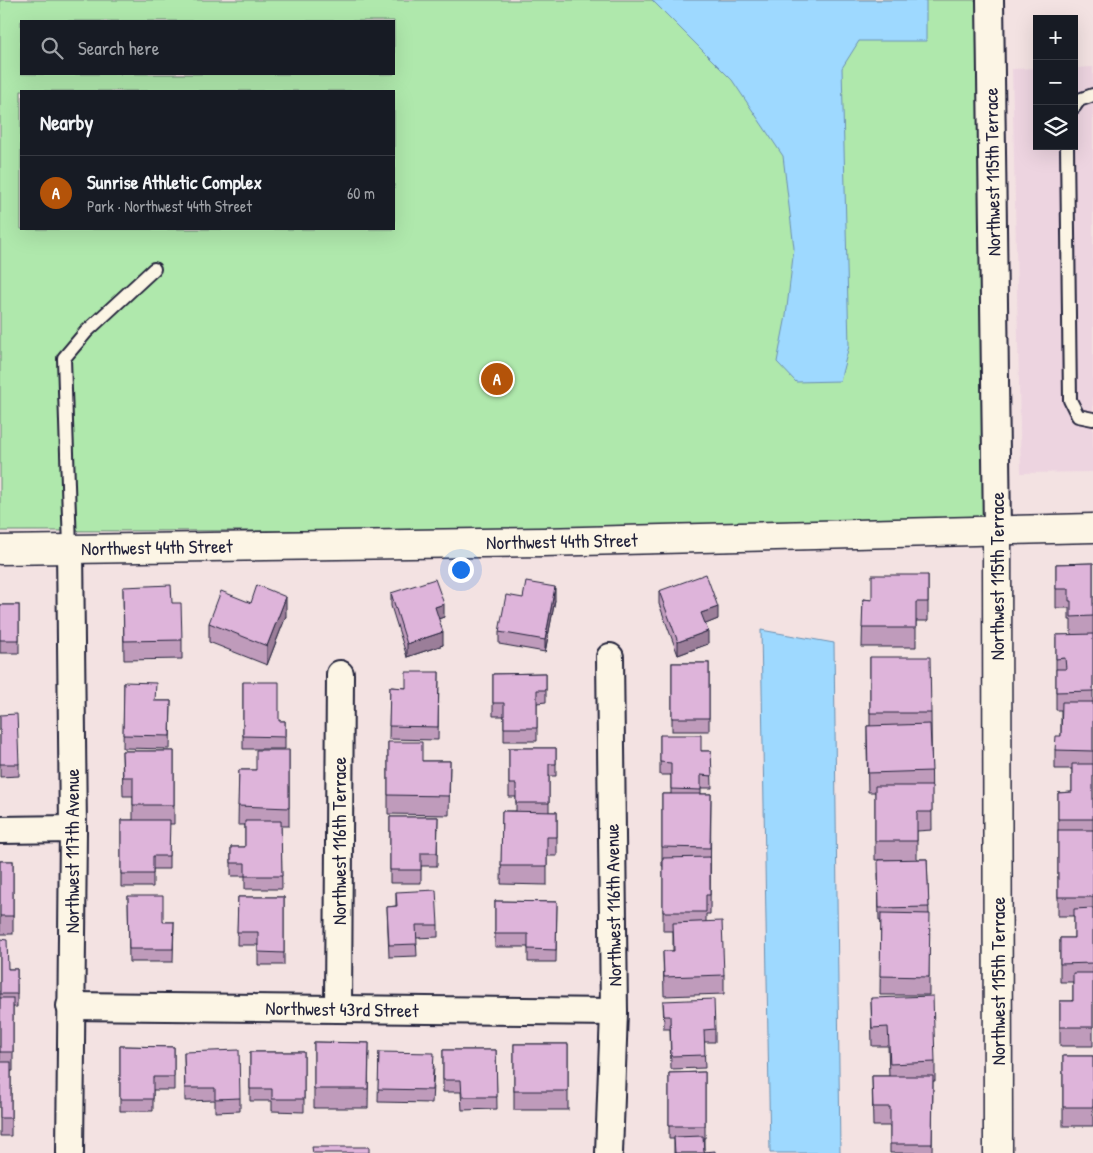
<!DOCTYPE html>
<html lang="en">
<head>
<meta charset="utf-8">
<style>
  body { margin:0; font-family:"Patrick Hand",sans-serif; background:#242831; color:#f1f3f6 }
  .controls { position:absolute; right:15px; top:15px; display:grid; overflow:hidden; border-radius:0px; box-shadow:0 5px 20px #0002 }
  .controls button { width:45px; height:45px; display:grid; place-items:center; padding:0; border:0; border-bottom:1px solid #363941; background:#171b24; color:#f1f3f6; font:25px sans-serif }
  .you { position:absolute; left:460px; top:569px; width:18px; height:18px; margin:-12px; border:4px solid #fff; border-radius:50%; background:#1a73e8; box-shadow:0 0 0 8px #1a73e833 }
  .badge { display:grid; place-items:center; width:32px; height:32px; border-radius:50%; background:#b45309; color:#fff; font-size:16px; font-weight:700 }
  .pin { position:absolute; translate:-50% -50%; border:2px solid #fff; box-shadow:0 1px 5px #0006 }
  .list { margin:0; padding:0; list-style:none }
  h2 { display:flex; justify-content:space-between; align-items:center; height:65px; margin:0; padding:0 20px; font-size:21px }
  h2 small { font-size:16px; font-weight:400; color:#9ea1a6 }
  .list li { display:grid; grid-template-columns:32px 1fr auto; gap:15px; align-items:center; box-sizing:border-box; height:75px; padding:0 20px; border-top:1px solid #363941 }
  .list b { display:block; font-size:19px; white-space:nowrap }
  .list p { margin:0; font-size:16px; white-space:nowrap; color:#9ea1a6 }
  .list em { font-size:16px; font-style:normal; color:#9ea1a6 }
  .icon { flex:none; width:28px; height:28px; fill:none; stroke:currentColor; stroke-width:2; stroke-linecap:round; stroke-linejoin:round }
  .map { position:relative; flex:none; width:1093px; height:1153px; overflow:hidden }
  .search { position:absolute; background:#171b24; box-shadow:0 5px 20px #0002; left:20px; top:20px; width:375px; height:55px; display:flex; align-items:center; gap:12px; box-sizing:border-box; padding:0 18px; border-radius:0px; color:#9ea1a6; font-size:19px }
  .panel { position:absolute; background:#171b24; box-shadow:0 5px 20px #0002; left:20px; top:90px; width:375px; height:140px; border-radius:0px }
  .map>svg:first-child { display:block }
  .built { fill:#edd4e0 }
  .green { fill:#afe8ac; stroke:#688574; fill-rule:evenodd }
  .water { fill:#9ed9ff; stroke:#6c90b1 }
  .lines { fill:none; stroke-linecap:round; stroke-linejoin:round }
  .lane-casing { stroke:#22223b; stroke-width:16 }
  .street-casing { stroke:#22223b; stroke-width:30 }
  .secondary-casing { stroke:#22223b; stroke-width:31 }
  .lane { stroke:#fcf5e5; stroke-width:12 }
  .street { stroke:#fcf5e5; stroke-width:26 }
  .secondary { stroke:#fcf5e5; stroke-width:28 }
  .wall { fill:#bf9bbb; stroke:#22223b }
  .shaded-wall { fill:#9b7e99; stroke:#22223b }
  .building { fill:#deb4da; stroke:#22223b }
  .labels { text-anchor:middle; stroke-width:4; stroke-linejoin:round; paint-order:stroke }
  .street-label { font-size:19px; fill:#22223b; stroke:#fcf5e5 }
</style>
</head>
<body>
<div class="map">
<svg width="1093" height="1153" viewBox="0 0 1093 1153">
  <rect width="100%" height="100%" fill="#f3e2e2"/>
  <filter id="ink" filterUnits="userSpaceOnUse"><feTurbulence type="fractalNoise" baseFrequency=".02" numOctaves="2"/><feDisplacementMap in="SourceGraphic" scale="10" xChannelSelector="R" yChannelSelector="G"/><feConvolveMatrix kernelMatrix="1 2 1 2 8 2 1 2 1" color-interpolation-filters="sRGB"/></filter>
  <g filter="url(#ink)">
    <path class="built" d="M1093 67V472L1021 473 1012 69 1037 68V146H1074V68Z"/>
    <path class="green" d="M0 0H986L997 530 0 531ZM21 21H394V74H21ZM21 91H394V229H21Z"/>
    <g class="water">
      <path d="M652 0H926V41H859L842 68 849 346 840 381 796 382 777 362 786 316 794 248 783 156 732 80Z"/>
      <path d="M761 630 834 643 840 1153H770Z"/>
    </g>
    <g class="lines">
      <g class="lane-casing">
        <g id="lane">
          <path d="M1074 107 1079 100 1093 95"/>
          <path d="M1067 146 1070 400 1078 416 1093 419"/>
          <path d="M70 548 64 358 86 332 154 269"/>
        </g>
      </g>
      <g class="street-casing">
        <g id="street">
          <path d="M990 0 997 530"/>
          <path d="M0 830 73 829"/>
          <path d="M70 1006 614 1012"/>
          <path d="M338 1009 340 674"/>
          <path d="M70 1153 73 829 70 548"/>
          <path d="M609 1153 614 1012 610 657"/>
        </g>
      </g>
      <g class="secondary-casing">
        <g id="secondary">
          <path d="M997 530 998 1153"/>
          <path d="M0 550 543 542 1093 528"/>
        </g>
      </g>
      <use href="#lane" class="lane"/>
      <use href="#street" class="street"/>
      <use href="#secondary" class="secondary"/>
    </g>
    <g class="wall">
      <path d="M1093 563V1046H1060V1001H1073V982H1060V938H1074V916H1058V793L1072 792V769H1055V750L1061 736V710H1056V635H1071V620H1069V608H1056V564Z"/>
      <path d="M928 575V621H916V647H862L863 599 872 600Z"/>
      <path d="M123 587 172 603 182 640V659L124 660Z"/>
      <path d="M659 591 718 619 705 624 708 644 678 655 659 604Z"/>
      <path d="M391 593 444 617 438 619 443 645 407 657 391 606Z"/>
      <path d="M523 598 555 600 545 652 499 644V632Z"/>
      <path d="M251 603 286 616 267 665 209 642V623Z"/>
      <rect x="0" y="605" width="19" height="48"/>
      <path d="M870 657 931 713 932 830 917 831V859H927L929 914V995H880L881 921H879L878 873 896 860H875V792H868L867 745V726H870Z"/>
      <rect x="672" y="663" width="37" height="68"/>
      <path d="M439 672 438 740 389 739 390 687 406 688Z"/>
      <path d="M546 673V702L537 703V741H504V716H493V674Z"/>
      <path d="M124 682 155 701H171L170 749 123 748Z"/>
      <path d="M243 682 279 721H285V749H243Z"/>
      <path d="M0 715 19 764V776L0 777Z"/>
      <path d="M660 735 701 751H711L712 788H701V794H711L710 914H706V922L724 975V994L664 996 663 951H673V931H663V866H662V794H671V775H660Z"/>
      <path d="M388 742 422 761H450L449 815 388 814Z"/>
      <path d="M509 748H556V776H549V812H557V856H547V885L501 884 502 811H516V797H509Z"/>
      <path d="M289 750V826H281L282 889H245V876H231V847H245V825H238L239 770H256Z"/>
      <path d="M122 751H174V824H169V869H153V887H121V820H133V796H123Z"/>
      <path d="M390 817H438L437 866H421V883H390Z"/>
      <rect x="0" y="861" width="13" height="73"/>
      <path d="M396 892 438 925V937L416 938 417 956 389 957 387 907 396 906Z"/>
      <path d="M128 896 163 922H174L173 962H129Z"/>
      <path d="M238 897H284V965H258V945H237Z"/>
      <path d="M495 901 557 902 556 962H528V947H495Z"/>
      <path d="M0 939 8 969H17V1007H13V1071H11V1136H0Z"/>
      <path d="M871 998 935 1062V1081H933L932 1153H890V1126H873L872 1076H889L888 1046H872Z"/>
      <path d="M663 1001 715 1029V1042H704L705 1068 671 1069 670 1029H664Z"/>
      <path d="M314 1042 369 1043 368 1108H314Z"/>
      <rect x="514" y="1044" width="54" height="66"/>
      <path d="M120 1046 174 1047V1090H153V1111H120Z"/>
      <path d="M443 1050H496L497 1109 462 1110 461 1092H443Z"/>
      <path d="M184 1052 240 1098V1111L215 1112V1100L185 1101Z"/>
      <path d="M250 1052H304V1112L272 1111V1101H250Z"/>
      <path d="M379 1052 434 1066 432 1103 378 1102Z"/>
      <rect x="1063" y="1056" width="30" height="70"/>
      <path d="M705 1072V1138H704V1152L715 1153H674V1139H669V1073Z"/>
    </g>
    <g class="shaded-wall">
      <path d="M555 587V600L545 652V640Z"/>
      <path d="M286 597V616L267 665V646Z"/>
      <path d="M444 604V617L435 620V607Z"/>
      <path d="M718 607V619L701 626V613Z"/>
      <path d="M708 631V644L678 655V642Z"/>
      <path d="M443 632V645L407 657V644Z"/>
    </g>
    <g class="building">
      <path d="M1093 563V616L1071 617V601H1069V589H1056V564Z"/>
      <path d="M706 574 718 607 701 613 708 631 678 642 659 591Z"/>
      <path d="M872 575H928V602H916V628H862L863 599 872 600Z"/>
      <path d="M435 579 444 604 435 607 443 632 407 644 391 593Z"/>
      <path d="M526 582 555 587 545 640 499 632 506 595 523 598Z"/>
      <path d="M171 585 172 603H181L182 640 124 641 123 587Z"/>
      <path d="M257 585 286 597 267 646 209 623 221 591 251 603Z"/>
      <rect x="0" y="605" width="19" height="35"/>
      <path d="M1093 634V691L1056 692V669H1066L1065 658 1056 659V635Z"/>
      <path d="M870 657H930L931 713H870Z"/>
      <rect x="672" y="663" width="37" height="55"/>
      <path d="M406 672H439L438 727 389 726 390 687 406 688Z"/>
      <path d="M546 673V690H537V728H504V703H493V674Z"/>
      <path d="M124 682 156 683 155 701H171L170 736 123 735Z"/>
      <path d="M243 682H279V721H285V737L243 736Z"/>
      <path d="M1062 702H1093V751L1055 750 1056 736H1061Z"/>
      <path d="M17 714 19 764H0V715Z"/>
      <path d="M930 724 932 771 868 773 867 726Z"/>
      <path d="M660 735H701V751H711L712 776 701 775V790L671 789V763L660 762Z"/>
      <path d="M388 742H422V761H450L449 796 388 795Z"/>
      <path d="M509 748H556V764H549V803H516V784H509Z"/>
      <path d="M256 750H289V808L238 806 239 770H256Z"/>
      <path d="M122 751H174V805H133V777H123Z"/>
      <path d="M1072 764H1093V819H1058V793L1072 792Z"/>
      <path d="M875 786H932V812H917V841H875Z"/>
      <path d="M662 794H711L710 848 662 847Z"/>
      <path d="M502 811 557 812V837H547V866H501Z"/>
      <path d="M390 817H438L437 853H421V870H390Z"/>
      <path d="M121 820H170L169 856H153V874H121Z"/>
      <path d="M245 821H281L282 876H245V863H231V847H245Z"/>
      <rect x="1058" y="830" width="35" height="67"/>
      <path d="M710 857V895H706V912H663V858Z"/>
      <path d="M927 859 929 907 879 908 878 860Z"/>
      <rect x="0" y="861" width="13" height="55"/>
      <path d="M436 890 438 925H416L417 944 389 945 387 907 397 906 396 892Z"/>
      <path d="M128 896H163V922H174L173 949H129Z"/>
      <path d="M238 897H284V953L258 952V932H237Z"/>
      <path d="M495 901 557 902 556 950 528 949V934H495Z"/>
      <path d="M1093 908V963L1060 964V938H1074V909Z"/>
      <path d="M881 913 930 914 929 977 880 976Z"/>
      <path d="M722 921 724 975 664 977 663 951H674L673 923Z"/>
      <path d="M0 939 7 940 8 969H17V994H0Z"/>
      <path d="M1073 973H1093V1027H1060V1001H1073Z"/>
      <path d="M933 996 935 1062 890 1064 888 1027 872 1028 871 998Z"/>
      <rect x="0" y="998" width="13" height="54"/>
      <path d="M714 999 715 1029 704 1030 705 1055 671 1056 670 1016H664L663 1001Z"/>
      <path d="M314 1042 369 1043 368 1089H314Z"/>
      <rect x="514" y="1044" width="54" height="47"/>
      <path d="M120 1046 174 1047V1077H153V1099H120Z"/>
      <path d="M239 1050 240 1098 215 1099V1088H185L184 1052Z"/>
      <path d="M443 1050H496L497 1097H462L461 1080H443Z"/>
      <path d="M250 1052H304V1099H272V1089H250Z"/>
      <path d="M379 1052 434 1053 432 1090 378 1089Z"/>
      <rect x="1063" y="1056" width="30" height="51"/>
      <rect x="0" y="1062" width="11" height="56"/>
      <path d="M705 1072V1126H669V1073Z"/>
      <path d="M872 1076H933L932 1144H890V1107H873Z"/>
      <path d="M703 1136 704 1152 715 1151V1153H675L674 1137Z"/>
      <path d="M312 1147H369V1153H313Z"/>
    </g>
  </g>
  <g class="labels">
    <g class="street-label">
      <text transform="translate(992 172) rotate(-91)" y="7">Northwest 115th Terrace</text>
      <text transform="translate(562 541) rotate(-1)" y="7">Northwest 44th Street</text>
      <text transform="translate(157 547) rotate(-1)" y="7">Northwest 44th Street</text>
      <text transform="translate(997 576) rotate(-90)" y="7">Northwest 115th Terrace</text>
      <text transform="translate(339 841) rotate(-90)" y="7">Northwest 116th Terrace</text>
      <text transform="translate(72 851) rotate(-90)" y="7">Northwest 117th Avenue</text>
      <text transform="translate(613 905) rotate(-91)" y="7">Northwest 116th Avenue</text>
      <text transform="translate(998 981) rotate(-90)" y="7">Northwest 115th Terrace</text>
      <text transform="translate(342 1009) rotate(1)" y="7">Northwest 43rd Street</text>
    </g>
  </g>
</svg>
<div class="controls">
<button>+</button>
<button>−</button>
<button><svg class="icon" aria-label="layers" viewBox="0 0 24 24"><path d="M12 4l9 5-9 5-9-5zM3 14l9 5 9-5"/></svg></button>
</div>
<div class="you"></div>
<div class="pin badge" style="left:497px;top:379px">A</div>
<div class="search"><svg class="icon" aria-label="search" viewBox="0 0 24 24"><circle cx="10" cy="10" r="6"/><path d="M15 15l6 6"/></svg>Search here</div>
<section class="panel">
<h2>Nearby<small></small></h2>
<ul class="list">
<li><span class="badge">A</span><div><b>Sunrise Athletic Complex</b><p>Park · Northwest 44th Street</p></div><em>60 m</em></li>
</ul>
</section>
</div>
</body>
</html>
